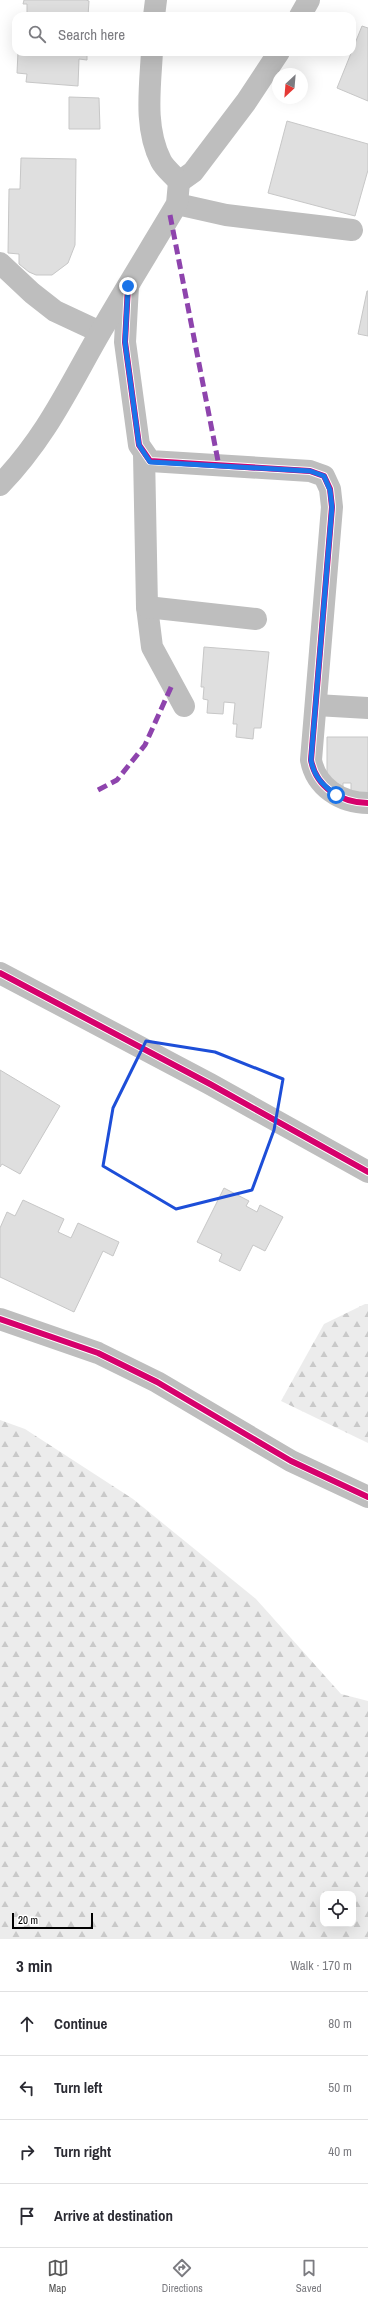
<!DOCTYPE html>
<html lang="en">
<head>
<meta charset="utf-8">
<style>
  body { margin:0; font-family:"Archivo Narrow",sans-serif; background:#f2f2f3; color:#2b2b33 }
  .controls { position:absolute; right:12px; bottom:12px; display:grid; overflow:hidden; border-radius:8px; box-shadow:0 4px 16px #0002 }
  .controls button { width:36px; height:36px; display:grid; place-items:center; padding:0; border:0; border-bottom:1px solid #e1e1e2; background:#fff; color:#2b2b33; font:20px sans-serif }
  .compass { position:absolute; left:272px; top:68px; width:36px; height:36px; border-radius:50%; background:#fff; box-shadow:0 4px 16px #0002; rotate:206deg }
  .scale { position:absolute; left:12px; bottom:10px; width:81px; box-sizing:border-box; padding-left:4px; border:2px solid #000; border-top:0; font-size:11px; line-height:14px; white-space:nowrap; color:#000; -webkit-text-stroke:3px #fff; paint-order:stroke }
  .stop { position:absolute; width:12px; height:12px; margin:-9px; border:3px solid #1a73e8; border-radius:50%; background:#fff }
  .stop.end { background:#1a73e8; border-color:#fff; box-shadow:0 1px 4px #0008 }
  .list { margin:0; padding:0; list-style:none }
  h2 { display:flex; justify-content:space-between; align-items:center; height:52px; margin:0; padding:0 16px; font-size:17px }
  h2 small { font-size:13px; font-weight:400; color:#7c7c81 }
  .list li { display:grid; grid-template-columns:26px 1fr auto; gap:12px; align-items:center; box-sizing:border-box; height:64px; padding:0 16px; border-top:1px solid #e1e1e2 }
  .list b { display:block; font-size:15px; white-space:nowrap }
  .list em { font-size:13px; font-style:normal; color:#7c7c81 }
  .icon { flex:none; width:22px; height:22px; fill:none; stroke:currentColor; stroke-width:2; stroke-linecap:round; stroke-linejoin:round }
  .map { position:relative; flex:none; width:368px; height:1939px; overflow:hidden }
  .search { position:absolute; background:#fff; box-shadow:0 4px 16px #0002; left:12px; right:12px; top:12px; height:44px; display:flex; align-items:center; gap:10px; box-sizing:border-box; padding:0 14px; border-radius:12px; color:#7c7c81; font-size:15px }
  .sheet { height:308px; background:#fff }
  nav { display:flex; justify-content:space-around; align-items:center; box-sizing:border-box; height:56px; border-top:1px solid #e1e1e2; background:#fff; font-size:11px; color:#7c7c81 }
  nav a { display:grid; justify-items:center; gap:2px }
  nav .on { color:#595959 }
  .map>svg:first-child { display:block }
  .forest { fill:url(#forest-firs); fill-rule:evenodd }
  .building { fill:#dfdfdf; stroke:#c7c7c7 }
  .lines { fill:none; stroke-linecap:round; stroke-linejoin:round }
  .minor { stroke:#bebebe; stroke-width:22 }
  .quiet { stroke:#8e44ad; stroke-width:5; stroke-dasharray:10 5; stroke-linecap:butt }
  .cycleway-casing { stroke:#fff; stroke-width:8 }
  .cycleway { stroke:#d6006c; stroke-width:6 }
  .route { stroke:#1a73e8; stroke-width:5 }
  .marked { fill:none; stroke:#1d4ed8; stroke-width:3; stroke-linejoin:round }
</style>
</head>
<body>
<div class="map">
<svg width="368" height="1939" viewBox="0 0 368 1939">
  <defs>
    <pattern id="forest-firs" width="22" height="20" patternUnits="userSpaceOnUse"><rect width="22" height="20" fill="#ececec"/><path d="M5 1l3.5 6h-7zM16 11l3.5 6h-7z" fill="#c9c9c9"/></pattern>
  </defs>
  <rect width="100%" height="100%" fill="#fff"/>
  <g class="forest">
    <path d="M365 1304H368V1443L281 1401 324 1324Z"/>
    <path d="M0 1420 25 1429 133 1499 256 1599 341 1694 368 1701V1939H0ZM323 1894H353V1924H323Z"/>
  </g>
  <g class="building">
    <path d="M24 0H86L89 1 88 16H27V4H23Z"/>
    <path d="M362 26 368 28V101L337 88Z"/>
    <path d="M18 52H87V60L79 59 78 86 26 82 27 74 17 73Z"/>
    <path d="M69 97 99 98 100 129H69Z"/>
    <path d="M287 121 368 144V170L355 216 268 193Z"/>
    <path d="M21 158 76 159 75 245 68 263 52 275H36L29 272 19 264V254L8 253 9 189H20Z"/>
    <path d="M367 291H368V336L358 334Z"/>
    <path d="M204 647 269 652 261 728H254L253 739 236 737 237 724H233L235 703 224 702 223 714 207 713 208 700 203 699 204 687H201Z"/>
    <path d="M327 737H368V795H351V783H343V787L327 783Z"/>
    <path d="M0 1070 60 1106 20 1174 2 1164 0 1167Z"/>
    <path d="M224 1188 249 1201 246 1206 257 1212 260 1205 283 1217 265 1251 253 1245 240 1271 219 1261 222 1254 197 1242Z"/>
    <path d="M23 1200 64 1219 58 1232 71 1238 78 1223 119 1242 113 1256 103 1251 74 1312 0 1277V1228L7 1212 15 1216Z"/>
  </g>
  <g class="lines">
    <g class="minor">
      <path d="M154 16 156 0"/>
      <path d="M300 16 309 0"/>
      <path d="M179 182 193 172 246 102 279 52"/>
      <path d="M177 204 226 215 352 230"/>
      <path d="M0 263 32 293 55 311 100 332"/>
      <path d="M128 286 125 342 139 445 150 461 310 471 324 476 330 489 332 507 311 760C316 787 341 803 368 803"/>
      <path d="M144 454 147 607 152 647 184 706"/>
      <path d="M0 485C47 436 68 388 101 331 126 288 152 246 177 204L179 182C174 175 165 169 161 161 144 128 150 88 152 52"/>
      <path d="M147 607 256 619"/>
      <path d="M316 705 368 708"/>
      <path d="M0 973 210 1084 368 1172"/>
      <path d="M0 1319 98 1353 157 1382 291 1461 368 1497"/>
    </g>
    <g class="quiet">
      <path d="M170 215 219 466"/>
      <path d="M98 790 117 780 145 745 172 685"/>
    </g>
    <g class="cycleway-casing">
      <g id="cycleway">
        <path d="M128 286 125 342 139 445 150 461 310 471 324 476 330 489 332 507 311 760C316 787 341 803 368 803"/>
        <path d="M0 973 210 1084 368 1172"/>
        <path d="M0 1319 98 1353 157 1382 291 1461 368 1497"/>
      </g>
    </g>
    <use href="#cycleway" class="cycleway"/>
  </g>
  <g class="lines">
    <path class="route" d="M128 286 125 342 139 445 150 462 310 471 324 476 330 490 332 507 311 760C314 777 323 785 336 795"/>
  </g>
  <path class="marked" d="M146 1041 215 1052 283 1079 274 1130 252 1190 176 1209 103 1166 113 1108Z"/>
</svg>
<div class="controls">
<button><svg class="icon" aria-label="locate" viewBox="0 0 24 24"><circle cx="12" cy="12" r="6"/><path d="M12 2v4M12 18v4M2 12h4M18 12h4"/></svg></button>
</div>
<svg class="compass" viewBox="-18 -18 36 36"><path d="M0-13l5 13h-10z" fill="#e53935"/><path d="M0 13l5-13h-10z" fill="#7c7c81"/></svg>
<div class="scale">20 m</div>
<div class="stop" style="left:336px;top:795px"></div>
<div class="stop end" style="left:128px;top:286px"></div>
<div class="search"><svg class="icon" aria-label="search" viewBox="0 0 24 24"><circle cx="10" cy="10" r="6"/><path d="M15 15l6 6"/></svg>Search here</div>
</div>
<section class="sheet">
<h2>3 min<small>Walk · 170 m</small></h2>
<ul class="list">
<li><svg class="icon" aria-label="ahead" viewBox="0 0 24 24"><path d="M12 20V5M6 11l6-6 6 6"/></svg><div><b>Continue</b></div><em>80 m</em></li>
<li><svg class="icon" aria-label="left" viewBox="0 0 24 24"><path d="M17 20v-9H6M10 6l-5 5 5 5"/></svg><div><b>Turn left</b></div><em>50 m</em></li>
<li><svg class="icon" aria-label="right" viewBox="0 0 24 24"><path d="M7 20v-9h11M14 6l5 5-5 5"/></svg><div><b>Turn right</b></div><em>40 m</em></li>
<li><svg class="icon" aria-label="arrive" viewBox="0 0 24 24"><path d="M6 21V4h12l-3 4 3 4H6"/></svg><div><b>Arrive at destination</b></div></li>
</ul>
</section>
<nav>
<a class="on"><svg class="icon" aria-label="map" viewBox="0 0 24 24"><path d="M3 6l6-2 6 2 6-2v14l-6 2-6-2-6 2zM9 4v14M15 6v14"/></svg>Map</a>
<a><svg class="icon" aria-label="directions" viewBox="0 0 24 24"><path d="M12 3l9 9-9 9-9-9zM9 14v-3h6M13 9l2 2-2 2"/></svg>Directions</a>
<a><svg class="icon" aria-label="saved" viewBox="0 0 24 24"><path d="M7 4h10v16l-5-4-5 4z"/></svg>Saved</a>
</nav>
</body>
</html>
